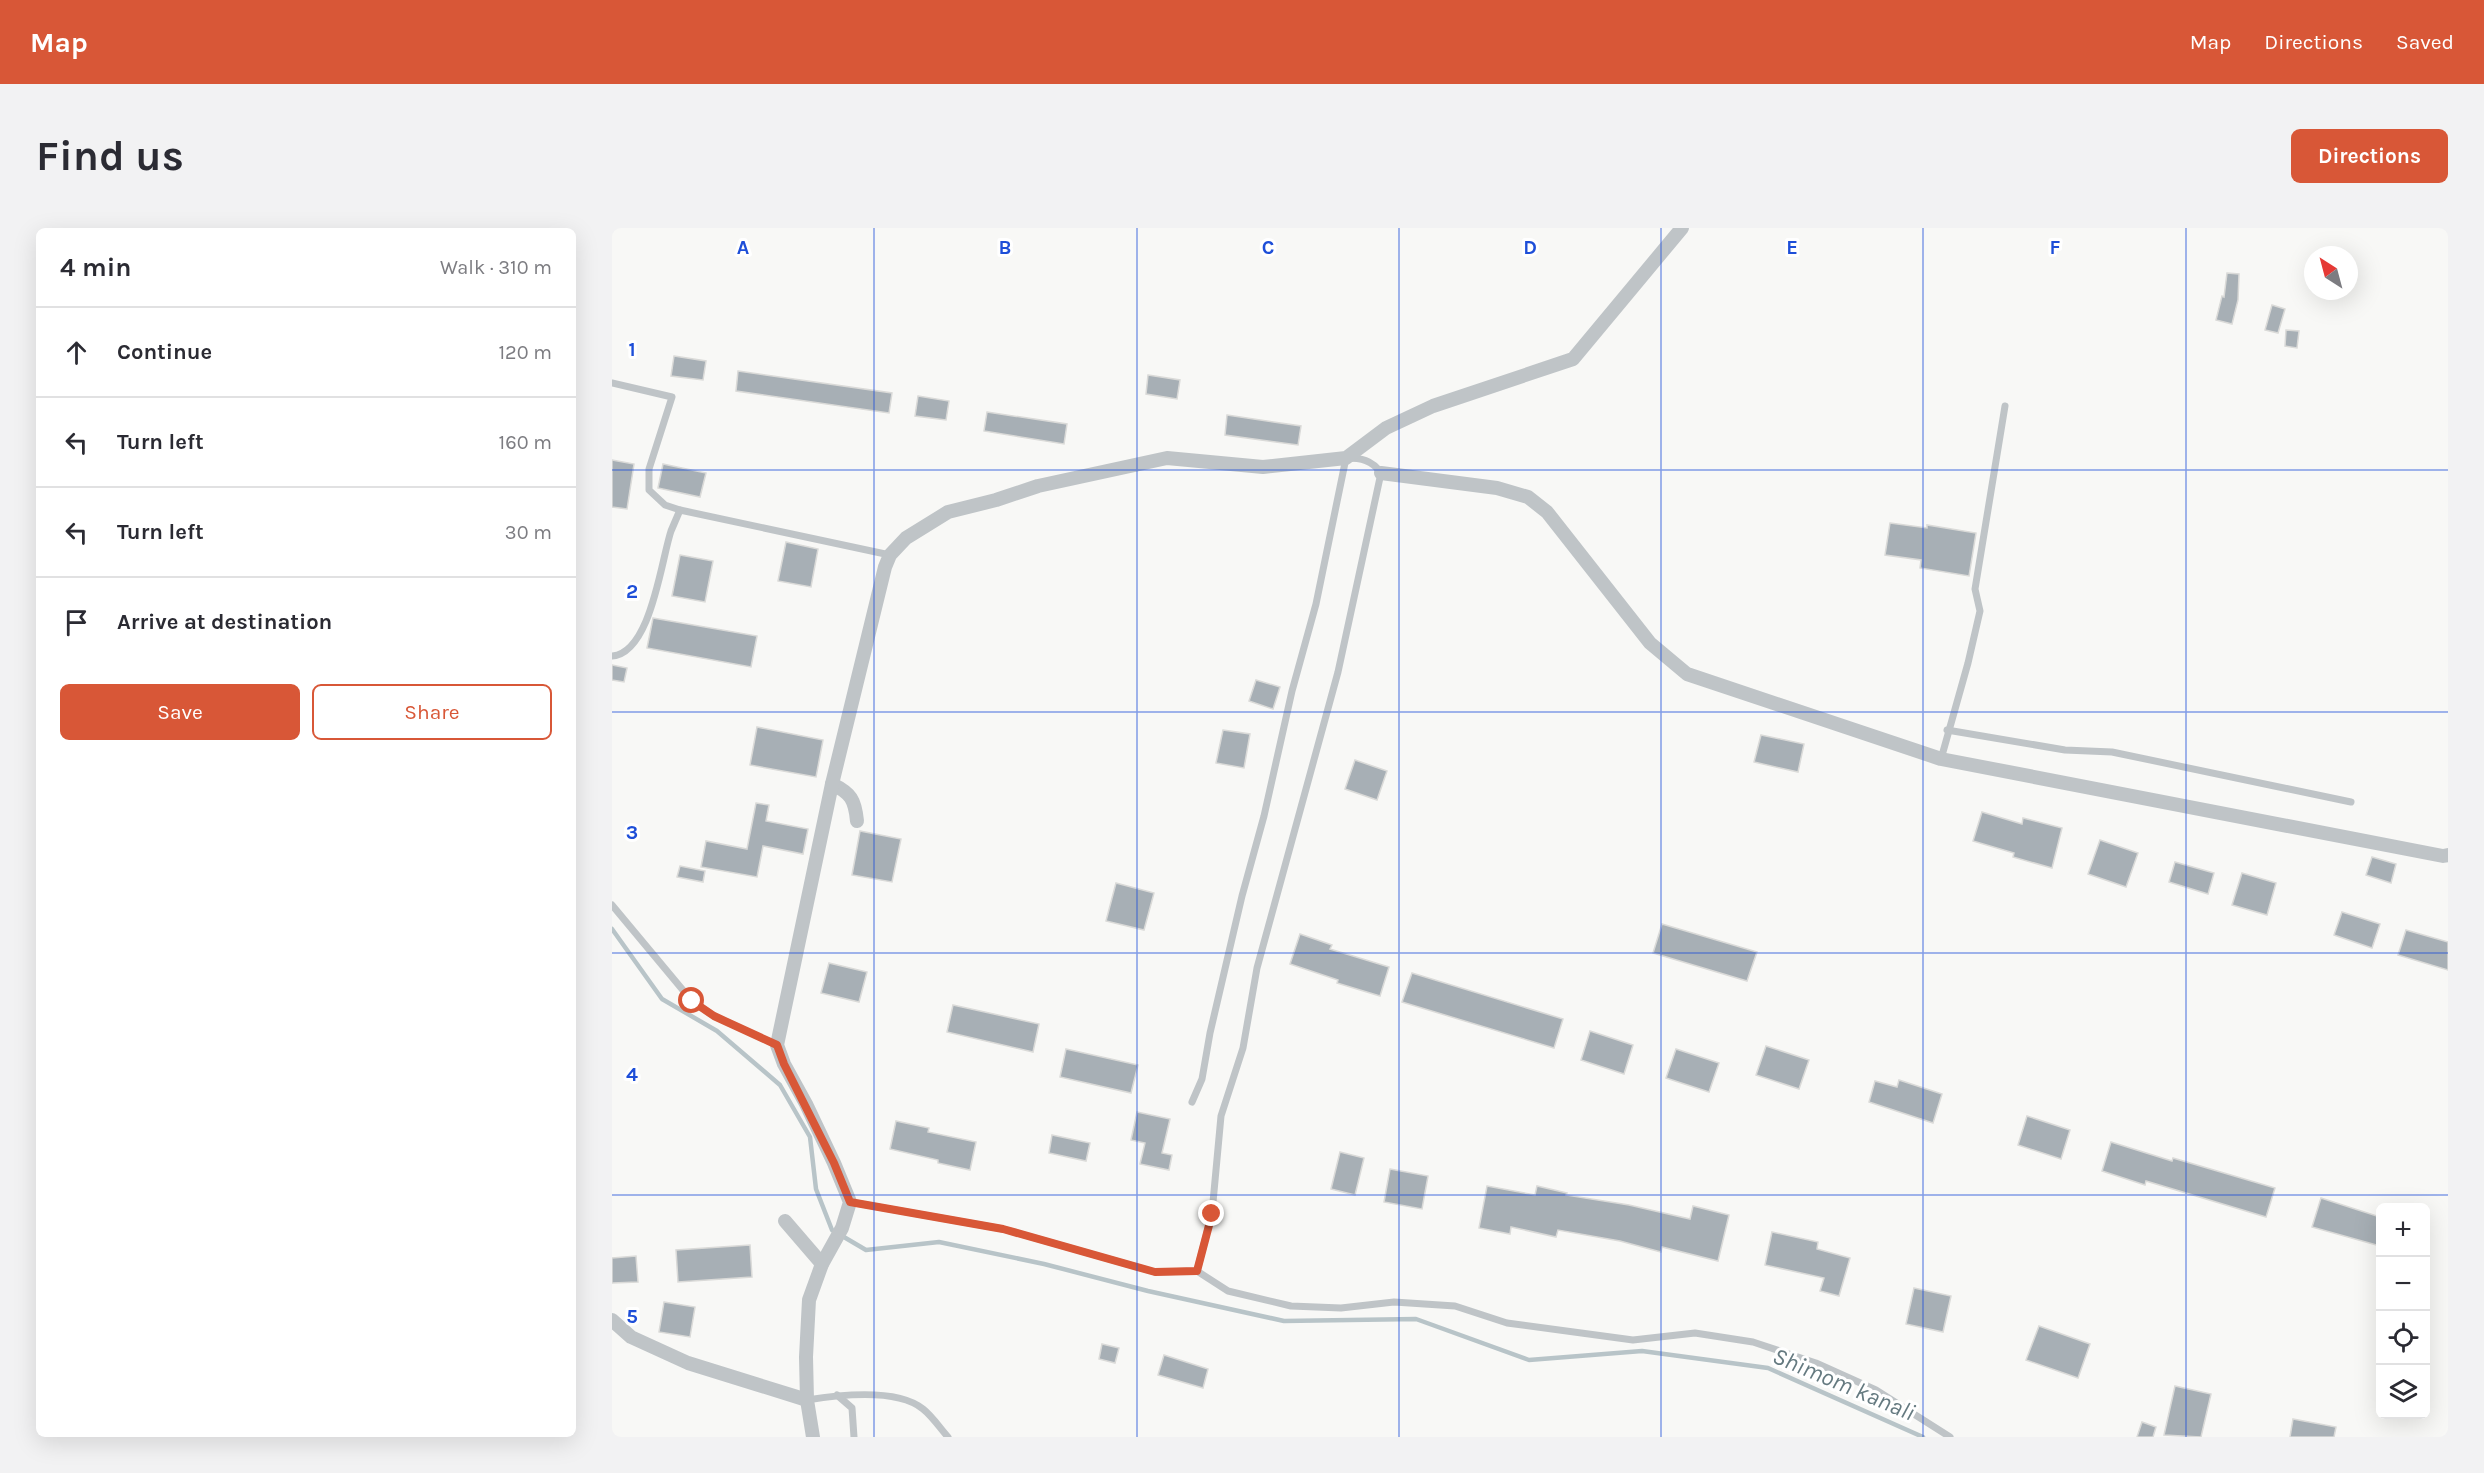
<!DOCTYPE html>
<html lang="en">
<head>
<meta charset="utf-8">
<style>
  body { margin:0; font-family:Karla,sans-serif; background:#f2f2f3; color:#2b2b33 }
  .controls { position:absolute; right:18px; bottom:18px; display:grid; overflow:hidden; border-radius:9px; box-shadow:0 6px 24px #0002 }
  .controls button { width:54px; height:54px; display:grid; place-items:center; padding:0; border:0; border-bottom:2px solid #e1e1e2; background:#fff; color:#2b2b33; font:30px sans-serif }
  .compass { position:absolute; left:1692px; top:18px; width:54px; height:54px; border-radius:50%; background:#fff; box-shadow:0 6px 24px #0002; rotate:324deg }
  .stop { position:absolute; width:18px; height:18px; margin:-14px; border:4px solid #d85737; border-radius:50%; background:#fff }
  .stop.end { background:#d85737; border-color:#fff; box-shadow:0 2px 6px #0008 }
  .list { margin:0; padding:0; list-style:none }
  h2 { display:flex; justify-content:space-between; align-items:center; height:78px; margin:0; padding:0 24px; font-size:26px }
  h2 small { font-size:20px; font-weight:400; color:#7c7c81 }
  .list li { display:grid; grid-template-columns:39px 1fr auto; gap:18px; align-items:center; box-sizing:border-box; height:90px; padding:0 24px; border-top:2px solid #e1e1e2 }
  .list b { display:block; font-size:22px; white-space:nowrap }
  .list em { font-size:20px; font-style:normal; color:#7c7c81 }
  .actions { display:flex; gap:12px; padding:18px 24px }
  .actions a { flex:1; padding:14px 0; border:2px solid #d85737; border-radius:9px; text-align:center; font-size:21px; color:#d85737 }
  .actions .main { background:#d85737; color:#fff }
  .icon { flex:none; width:33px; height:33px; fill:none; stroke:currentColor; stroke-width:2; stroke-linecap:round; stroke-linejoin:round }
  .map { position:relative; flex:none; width:1836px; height:1209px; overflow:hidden; border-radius:9px }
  header { display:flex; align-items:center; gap:36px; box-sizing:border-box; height:84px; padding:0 30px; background:#d85737; color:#fff }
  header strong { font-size:28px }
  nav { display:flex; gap:33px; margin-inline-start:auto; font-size:21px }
  .intro { display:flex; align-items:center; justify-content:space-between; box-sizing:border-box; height:144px; padding:0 36px }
  h1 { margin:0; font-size:42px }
  .button { padding:15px 27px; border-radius:9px; background:#d85737; color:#fff; font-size:21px; font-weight:700 }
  main { display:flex; gap:36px; padding:0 36px }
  aside { flex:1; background:#fff; border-radius:9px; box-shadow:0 6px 24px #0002 }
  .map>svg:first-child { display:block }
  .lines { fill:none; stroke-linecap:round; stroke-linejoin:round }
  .stream { stroke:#b8c4c8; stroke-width:4.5 }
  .building { fill:#a7afb5; stroke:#dadad8; stroke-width:1.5 }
  .service { stroke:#bfc4c7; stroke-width:7 }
  .minor { stroke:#bfc4c7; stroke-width:14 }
  .route { stroke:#d85737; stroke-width:8 }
  .grid { fill:none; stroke:#1d4ed8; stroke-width:1.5; stroke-opacity:0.55 }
  .labels { text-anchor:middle; stroke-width:6; stroke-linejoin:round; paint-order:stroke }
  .water-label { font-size:24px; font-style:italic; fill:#657a80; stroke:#fff }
  .grid-label { font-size:20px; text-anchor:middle; font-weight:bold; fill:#1d4ed8; stroke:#fff; stroke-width:6; stroke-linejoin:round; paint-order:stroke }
</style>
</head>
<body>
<header>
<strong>Map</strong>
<nav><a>Map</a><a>Directions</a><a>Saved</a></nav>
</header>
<div class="intro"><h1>Find us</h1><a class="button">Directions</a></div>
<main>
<aside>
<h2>4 min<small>Walk · 310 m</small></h2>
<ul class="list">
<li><svg class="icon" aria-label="ahead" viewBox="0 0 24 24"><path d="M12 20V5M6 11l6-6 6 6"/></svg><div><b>Continue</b></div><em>120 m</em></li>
<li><svg class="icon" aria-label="left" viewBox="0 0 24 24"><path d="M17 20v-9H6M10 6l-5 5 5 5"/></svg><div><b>Turn left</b></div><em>160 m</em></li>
<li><svg class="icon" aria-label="left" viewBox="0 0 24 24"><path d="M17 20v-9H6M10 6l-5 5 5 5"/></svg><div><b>Turn left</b></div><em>30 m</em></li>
<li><svg class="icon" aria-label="arrive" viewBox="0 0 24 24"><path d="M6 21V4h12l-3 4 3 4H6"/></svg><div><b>Arrive at destination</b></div></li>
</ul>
<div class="actions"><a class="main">Save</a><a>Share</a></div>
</aside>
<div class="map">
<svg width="1836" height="1209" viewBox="0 0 1836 1209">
  <rect width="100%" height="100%" fill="#f8f8f6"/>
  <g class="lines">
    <path class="stream" d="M0 701 50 771 105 803 168 857 198 909 204 961 220 1002 254 1022 327 1014 432 1036 536 1063 672 1093 804 1091 917 1132 1030 1123 1156 1140 1311 1209"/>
  </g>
  <g class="building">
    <path d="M1615 45 1627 46 1626 72 1620 96 1604 92 1610 68 1612 69Z"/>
    <path d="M1660 77 1673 81 1666 105 1653 102Z"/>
    <path d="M1674 102 1687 103 1685 120 1673 118Z"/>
    <path d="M62 128 94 133 91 152 59 148Z"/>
    <path d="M126 143 280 165 277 185 124 163Z"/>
    <path d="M536 147 568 152 565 171 534 166Z"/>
    <path d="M306 168 337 173 334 192 303 188Z"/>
    <path d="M375 184 455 196 452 216 372 203Z"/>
    <path d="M615 187 689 198 686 217 613 207Z"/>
    <path d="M0 232 22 236 15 281 0 279Z"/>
    <path d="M51 236 94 245 88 269 46 260Z"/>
    <path d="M1278 295 1315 300V297L1364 305 1357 348 1308 340 1309 332 1273 327Z"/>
    <path d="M174 314 206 321 199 359 166 353Z"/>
    <path d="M68 327 101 333 93 374 60 368Z"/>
    <path d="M41 390 145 408 139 439 35 420Z"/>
    <path d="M0 437 15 440 12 454 0 452Z"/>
    <path d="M644 452 668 459 661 481 637 473Z"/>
    <path d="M145 499 211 512 204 549 138 537Z"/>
    <path d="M611 502 638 506 632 540 604 535Z"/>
    <path d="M1149 507 1192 516 1186 544 1142 534Z"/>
    <path d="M743 532 775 543 765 572 733 561Z"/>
    <path d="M144 575 157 577 154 593 196 601 191 626 151 618 145 649 89 639 94 613 135 621Z"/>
    <path d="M1370 584 1410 596 1411 590 1450 600 1440 640 1401 629 1402 625 1361 613Z"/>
    <path d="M248 603 289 611 280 654 240 647Z"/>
    <path d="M1488 612 1526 625 1514 659 1476 646Z"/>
    <path d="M1760 629 1784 636 1779 655 1754 647Z"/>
    <path d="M1563 634 1602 645 1596 666 1557 654Z"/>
    <path d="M68 638 93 643 91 654 65 649Z"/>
    <path d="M1630 645 1664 655 1655 687 1620 677Z"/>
    <path d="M504 655 542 665 532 702 494 693Z"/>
    <path d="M1730 684 1768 696 1760 720 1722 707Z"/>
    <path d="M1050 696 1145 724 1135 753 1041 725Z"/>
    <path d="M1794 702 1836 714V742L1786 727Z"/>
    <path d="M688 706 720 717 718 721 777 739 768 768 725 755 726 752 678 736Z"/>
    <path d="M217 735 255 744 247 774 209 765Z"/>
    <path d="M800 745 951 791 942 820 790 774Z"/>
    <path d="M341 777 427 796 421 824 335 804Z"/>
    <path d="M978 803 1021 817 1012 846 969 832Z"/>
    <path d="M1154 818 1197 832 1187 861 1144 847Z"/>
    <path d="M454 821 526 837 519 865 448 849Z"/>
    <path d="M1064 821 1107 835 1097 864 1054 850Z"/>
    <path d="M1287 852 1330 866 1321 895 1257 874 1263 853 1285 859Z"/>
    <path d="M525 884 558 891 550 925 560 927 557 942 528 936 533 915 519 912Z"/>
    <path d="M1415 888 1458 902 1449 931 1406 917Z"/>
    <path d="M284 893 317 900 316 904 364 914 358 942 326 935V932L278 921Z"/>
    <path d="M440 907 478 915 474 933 437 925Z"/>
    <path d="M1499 914 1560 933 1561 930 1663 960 1654 989 1534 953 1533 957 1490 943Z"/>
    <path d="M728 924 752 930 743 967 719 961Z"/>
    <path d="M778 941 816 948 810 981 772 974Z"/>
    <path d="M875 958 923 967 925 958 955 965 954 967 1017 977 1078 991 1081 978 1117 987 1106 1033 1050 1019 1049 1024 1008 1013 946 1002 944 1009 899 999 898 1006 867 1000Z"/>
    <path d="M1709 970 1768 989V1018L1700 999Z"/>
    <path d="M1160 1004 1206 1014 1205 1021 1238 1030 1227 1068 1208 1063 1212 1050 1153 1037Z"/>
    <path d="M138 1017 140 1049 66 1054 64 1022Z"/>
    <path d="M24 1028 26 1054 0 1055V1030Z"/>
    <path d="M1302 1060 1339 1068 1331 1104 1294 1096Z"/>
    <path d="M52 1074 83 1079 78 1109 47 1104Z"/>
    <path d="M1427 1098 1478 1116 1466 1150 1414 1132Z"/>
    <path d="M490 1116 507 1120 503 1135 487 1131Z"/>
    <path d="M552 1127 596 1141 591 1160 546 1147Z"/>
    <path d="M1563 1158 1599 1166 1589 1209 1552 1207Z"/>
    <path d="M1681 1191 1724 1199 1722 1209H1678Z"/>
    <path d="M1530 1194 1544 1199 1541 1209H1525Z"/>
  </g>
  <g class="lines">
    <g class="service">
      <path d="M0 155 60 169 37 241V262L53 277 68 282"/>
      <path d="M0 428C39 425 49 333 59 303 62 296 65 289 68 282L278 327"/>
      <path d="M1335 502 1453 522 1500 524 1739 574"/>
      <path d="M1329 531 1356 435 1368 383 1363 361 1393 178"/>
      <path d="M0 677 80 773 102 788 165 817"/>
      <path d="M238 974 391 1001 543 1044 585 1043 600 985 609 888 631 820 645 740 726 444 769 245C760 232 749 230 734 230L704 376 680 463 652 588 630 668 598 805 590 851 580 874"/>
      <path d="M585 1043 616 1063 679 1078 729 1080 782 1074 843 1078 895 1095 1021 1112 1083 1105 1141 1114 1204 1135 1264 1162 1338 1209"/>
      <path d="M225 1167 240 1180 242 1209"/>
      <path d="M195 1172C226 1167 285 1160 311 1181 320 1188 328 1200 336 1209"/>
    </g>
    <g class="minor">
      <path d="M769 245 885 260 916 269 935 284 1038 415 1075 446 1329 531 1831 628 1836 627"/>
      <path d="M220 556C239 565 243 572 245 593"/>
      <path d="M173 993 210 1036"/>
      <path d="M0 1092 19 1109 76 1135 195 1172"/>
      <path d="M201 1209 195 1172 194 1129 197 1072 210 1036 230 1000 238 974 222 935 194 876 172 836 165 817 220 556 273 339 278 327 294 310 336 284 384 272 426 258 555 230 651 239 734 230 774 200 821 178 961 131 1070 0"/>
    </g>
  </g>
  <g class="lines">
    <path class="route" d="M80 773 102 788 165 817 172 836 222 935 238 974 391 1001 543 1044 585 1043 600 986"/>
  </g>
  <path class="grid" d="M262 0V1209M525 0V1209M787 0V1209M1049 0V1209M1311 0V1209M1574 0V1209M0 242H1836M0 484H1836M0 725H1836M0 967H1836"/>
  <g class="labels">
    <g class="water-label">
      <text transform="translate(1232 1156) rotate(23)" y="8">Shimom kanali</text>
    </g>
  </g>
  <g class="grid-label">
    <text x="131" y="26">A</text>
    <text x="393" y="26">B</text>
    <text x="656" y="26">C</text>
    <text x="918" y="26">D</text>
    <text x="1180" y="26">E</text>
    <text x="1443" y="26">F</text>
    <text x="20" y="128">1</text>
    <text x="20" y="370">2</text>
    <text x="20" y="611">3</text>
    <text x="20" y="853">4</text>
    <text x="20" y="1095">5</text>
  </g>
</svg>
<div class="controls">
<button>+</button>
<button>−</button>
<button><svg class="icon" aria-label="locate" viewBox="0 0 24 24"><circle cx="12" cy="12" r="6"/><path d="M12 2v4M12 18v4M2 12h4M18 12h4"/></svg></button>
<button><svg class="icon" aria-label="layers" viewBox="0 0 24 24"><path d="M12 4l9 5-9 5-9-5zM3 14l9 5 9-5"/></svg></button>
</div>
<svg class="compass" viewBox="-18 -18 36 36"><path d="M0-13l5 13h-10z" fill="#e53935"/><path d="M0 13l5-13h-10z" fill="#7c7c81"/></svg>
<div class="stop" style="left:80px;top:773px"></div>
<div class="stop end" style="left:600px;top:986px"></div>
</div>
</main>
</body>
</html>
